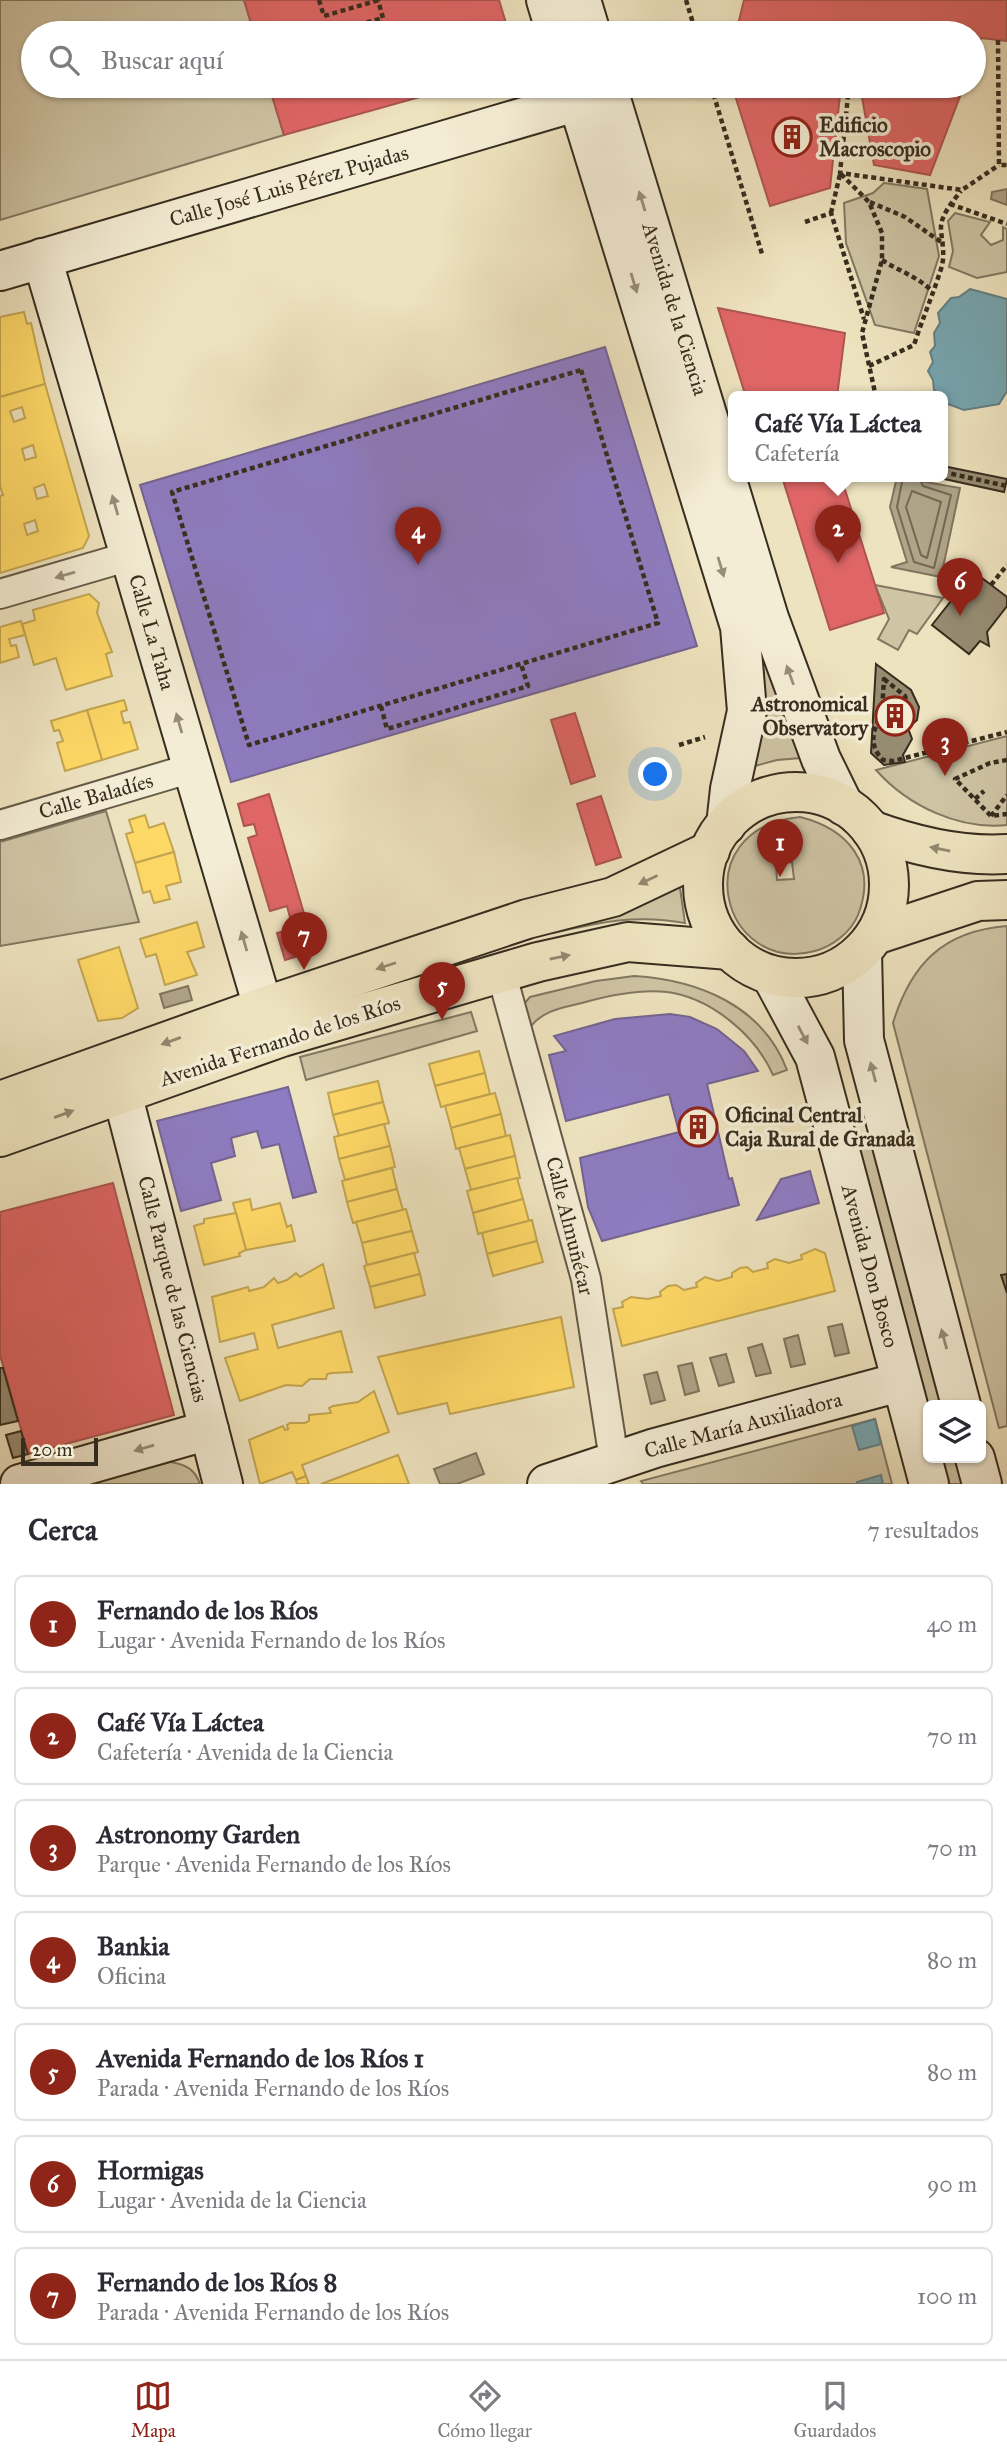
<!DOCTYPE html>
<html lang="es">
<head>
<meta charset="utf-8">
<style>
  body { margin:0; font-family:"IM FELL Great Primer",serif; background:#f7f7f7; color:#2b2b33 }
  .controls { position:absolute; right:21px; bottom:21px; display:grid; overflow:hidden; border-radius:10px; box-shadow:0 2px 5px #0004 }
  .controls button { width:63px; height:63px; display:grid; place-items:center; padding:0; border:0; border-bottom:2px solid #e1e1e2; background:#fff; color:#2b2b33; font:35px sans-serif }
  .scale { position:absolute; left:21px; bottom:18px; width:77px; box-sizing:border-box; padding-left:7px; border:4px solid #372d1f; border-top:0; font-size:19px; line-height:24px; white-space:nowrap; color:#372d1f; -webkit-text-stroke:5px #f4edd5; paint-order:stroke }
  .you { position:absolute; left:656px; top:775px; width:24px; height:24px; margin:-18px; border:5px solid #fff; border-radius:50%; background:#1a73e8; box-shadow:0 0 0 10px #1a73e833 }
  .badge { display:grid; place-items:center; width:46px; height:46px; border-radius:50%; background:#8f2418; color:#fff; font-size:23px; font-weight:700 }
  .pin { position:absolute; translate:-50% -58px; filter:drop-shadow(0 2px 4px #0008) }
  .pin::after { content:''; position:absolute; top:37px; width:24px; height:21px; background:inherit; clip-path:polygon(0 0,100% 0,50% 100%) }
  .popup { position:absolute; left:728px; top:391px; width:220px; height:91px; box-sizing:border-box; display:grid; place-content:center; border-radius:10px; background:#fff; filter:drop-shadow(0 2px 5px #0005); font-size:23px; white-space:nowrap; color:#7c7c81 }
  .popup b { font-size:26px; color:#2b2b33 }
  .popup::after { content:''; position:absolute; left:50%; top:100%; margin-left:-14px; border:14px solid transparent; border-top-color:#fff }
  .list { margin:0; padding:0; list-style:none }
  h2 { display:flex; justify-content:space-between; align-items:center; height:91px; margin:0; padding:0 28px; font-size:30px }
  h2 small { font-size:23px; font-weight:400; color:#7c7c81 }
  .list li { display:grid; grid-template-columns:46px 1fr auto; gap:21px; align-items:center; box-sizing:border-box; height:98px; margin:0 14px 14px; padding:0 14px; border:2px solid #e1e1e2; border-radius:10px }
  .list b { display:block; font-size:26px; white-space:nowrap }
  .list p { margin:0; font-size:23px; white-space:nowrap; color:#7c7c81 }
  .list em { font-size:23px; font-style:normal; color:#7c7c81 }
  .icon { flex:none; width:38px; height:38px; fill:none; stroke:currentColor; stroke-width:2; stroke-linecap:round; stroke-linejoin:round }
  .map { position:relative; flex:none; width:1007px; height:1484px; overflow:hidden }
  .search { position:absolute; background:#fff; box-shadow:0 2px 5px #0004; left:21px; right:21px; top:21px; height:77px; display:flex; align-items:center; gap:18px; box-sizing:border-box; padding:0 24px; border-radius:38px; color:#7c7c81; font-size:26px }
  .sheet { height:875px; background:#fff }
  nav { display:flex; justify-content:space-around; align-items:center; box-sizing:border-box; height:98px; border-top:2px solid #e1e1e2; background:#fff; font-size:19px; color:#7c7c81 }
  nav a { display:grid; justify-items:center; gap:4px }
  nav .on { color:#8f2418 }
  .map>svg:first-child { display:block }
  .green { fill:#cfc4a4; stroke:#837862; stroke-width:2; fill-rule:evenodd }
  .water { fill:#b0a589; stroke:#80755f; stroke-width:2 }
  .homes { fill:#ffd966; stroke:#c3a551; stroke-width:2; fill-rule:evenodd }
  .shops { fill:#e06666; stroke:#ad5551; stroke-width:2 }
  .offices { fill:#8e7cc3; stroke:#746492; stroke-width:2 }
  .public { fill:#76a5af; stroke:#638184; stroke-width:2 }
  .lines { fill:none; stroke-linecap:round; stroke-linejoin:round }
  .shore { stroke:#746954; stroke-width:2 }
  .building { fill:#968c72; stroke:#372d1f; stroke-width:2 }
  .street-casing { stroke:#655a47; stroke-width:32 }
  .secondary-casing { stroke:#372d1f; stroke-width:42 }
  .primary-casing { stroke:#372d1f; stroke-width:42 }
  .path { stroke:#372d1f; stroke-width:4.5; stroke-dasharray:5 3.5; stroke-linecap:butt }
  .street { stroke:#f4edd5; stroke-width:28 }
  .secondary { stroke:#f4edd5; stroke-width:38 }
  .primary { stroke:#eee3bf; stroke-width:38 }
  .oneway { fill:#968d7a }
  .oneway2 { fill:#92886f }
  .labels { text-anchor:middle; stroke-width:7; stroke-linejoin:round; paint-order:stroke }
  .poi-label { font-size:21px; font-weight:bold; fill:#372d1f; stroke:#f4edd5; text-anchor:start }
  .street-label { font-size:21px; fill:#372d1f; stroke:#f4edd5 }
</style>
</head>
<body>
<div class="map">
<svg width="1007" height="1484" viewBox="0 0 1007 1484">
  <rect width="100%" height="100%" fill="#eee3bf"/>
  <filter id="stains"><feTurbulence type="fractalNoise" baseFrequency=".00286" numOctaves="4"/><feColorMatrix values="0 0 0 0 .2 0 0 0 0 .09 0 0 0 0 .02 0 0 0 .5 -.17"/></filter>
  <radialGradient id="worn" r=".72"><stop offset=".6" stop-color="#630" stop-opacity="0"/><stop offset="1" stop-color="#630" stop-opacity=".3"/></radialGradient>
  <g class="green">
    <path d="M0 0H244L254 33H33V86H269L284 135 0 220Z"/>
    <path d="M884 183 927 189 939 256 914 333 875 325 846 243 844 203 873 193Z"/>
    <path d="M955 213 990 222 981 235 991 245 1003 240V227L1007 229V272L977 278 949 267 953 251 948 221Z"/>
    <path d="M875 585 943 598 917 634 909 630 898 650 878 639 889 619Z"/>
    <path d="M769 662 801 758 777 760 751 767 764 697 763 664Z"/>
    <path d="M1007 736V825C959 830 908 806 876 770Z"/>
    <path d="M106 811 139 922 0 946V842Z"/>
    <path d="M800 817C848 829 878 864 858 915 851 932 833 946 815 951 722 976 683 829 800 817ZM792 862 794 879 777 880 776 863Z"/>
    <path d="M679 881 685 923C636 914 601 922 553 933L552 928Z"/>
    <path d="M1007 926V1426L999 1428 893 1023C911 964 943 931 1007 926Z"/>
    <path d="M634 976C699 980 763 1006 787 1070L773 1075C756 1036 712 998 667 992 639 989 610 995 582 1003 562 1008 544 1010 531 1026L524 1004 530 997 596 981Z"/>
    <path d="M471 1012 477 1031 306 1080 300 1057Z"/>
    <path d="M875 1140 946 1405H928V1422L854 1146Z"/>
    <path d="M875 1419 892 1484H643L641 1481Z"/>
    <path d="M959 1458 966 1484H944L937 1459Z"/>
    <path d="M170 1462C185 1464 195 1469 200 1484H90Z"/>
  </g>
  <g class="water">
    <path d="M1007 189V205L991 199 992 192Z"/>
    <path d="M897 477 960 488 941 577 891 567 907 562 890 507Z"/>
    <path d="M188 986 192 1000 164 1008 160 994Z"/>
    <path d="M842 1324 849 1353 835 1356 828 1327Z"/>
    <path d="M798 1335 805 1364 791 1367 784 1339Z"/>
    <path d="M762 1344 771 1373 756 1376 748 1348Z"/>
    <path d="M726 1354 734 1382 719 1386 710 1358Z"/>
    <path d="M692 1363 699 1391 685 1395 678 1366Z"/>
    <path d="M657 1372 665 1400 651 1404 644 1375Z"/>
    <path d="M476 1453 484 1474 457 1484H440L434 1469Z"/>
  </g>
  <g class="homes">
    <path d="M24 312 27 324 31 323 45 384 0 397V317Z"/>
    <path d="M45 384 89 536 83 548 0 573V496L3 495 0 486V397ZM22 407 25 418 14 422 10 411ZM33 445 36 457 25 460 22 449ZM44 484 48 496 37 499 34 488ZM35 520 38 531 27 535 24 524Z"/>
    <path d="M89 594 99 603 97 613 112 652 106 654 112 676 66 690 56 658 34 665 22 624 35 620 33 610Z"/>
    <path d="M21 621 25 635 9 639 11 646 16 645 19 657 0 663V627Z"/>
    <path d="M124 700 127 710 121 712 124 723 130 722 138 749 102 760 87 710Z"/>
    <path d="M87 710 102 760 65 771 57 743 63 741 59 730 54 731 51 721Z"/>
    <path d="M145 815 149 828 164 823 174 852 135 863 126 834 133 832 129 820Z"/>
    <path d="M174 852 181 882 166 886 170 899 154 903 150 891 143 893 135 863Z"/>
    <path d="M197 922 204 947 187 952 197 975 165 985 156 954 146 957 140 939Z"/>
    <path d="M119 947 138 1008 122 1018 98 1021 78 960Z"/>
    <path d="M479 1051 485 1073 435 1086 429 1064Z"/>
    <path d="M485 1073 490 1094 441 1107 435 1086Z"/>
    <path d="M378 1081 383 1102 333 1115 328 1093Z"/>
    <path d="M495 1093 501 1114 451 1128 445 1106Z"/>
    <path d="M383 1102 389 1123 339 1136 333 1115Z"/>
    <path d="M501 1114 506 1136 456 1149 451 1128Z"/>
    <path d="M384 1124 390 1146 339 1159 334 1137Z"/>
    <path d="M510 1135 515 1156 465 1169 459 1148Z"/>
    <path d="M390 1146 395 1167 345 1180 339 1159Z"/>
    <path d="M515 1156 520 1178 471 1190 465 1169Z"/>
    <path d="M392 1168 397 1189 347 1202 342 1181Z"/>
    <path d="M517 1178 523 1199 473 1213 467 1191Z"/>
    <path d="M397 1189 403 1210 353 1223 347 1202Z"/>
    <path d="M250 1199 252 1210 280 1203 287 1227 291 1225 295 1241 246 1250 233 1203Z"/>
    <path d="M523 1199 529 1221 478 1234 473 1213Z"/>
    <path d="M406 1209 412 1231 362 1243 356 1222Z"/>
    <path d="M236 1213 246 1250 239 1253 240 1256 204 1265 194 1226 204 1223V1219Z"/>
    <path d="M532 1220 537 1241 487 1254 482 1233Z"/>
    <path d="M412 1231 418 1252 367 1265 362 1243Z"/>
    <path d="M537 1241 543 1262 493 1276 487 1254Z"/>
    <path d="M815 1249 825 1253 835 1291 622 1346 613 1309 623 1307 622 1302 631 1297 648 1299 661 1296 660 1292 668 1286 676 1285 684 1290 697 1287 696 1283 705 1277 718 1281 732 1277V1273L740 1268 747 1267 753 1272 768 1268 767 1263 775 1259 789 1263 802 1259 801 1255Z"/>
    <path d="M414 1253 420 1274 370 1287 364 1266Z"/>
    <path d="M323 1264 334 1308 272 1325 278 1348 341 1331 352 1372 332 1373 327 1374 326 1379H310L302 1386 286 1385 240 1401 225 1358 258 1349 254 1333 220 1342 212 1297 248 1287 249 1291 264 1287 274 1278 278 1283 287 1280 296 1273 300 1277Z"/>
    <path d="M420 1274 425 1295 375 1308 370 1287Z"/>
    <path d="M561 1317 574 1387 450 1414 447 1403 398 1414 378 1357Z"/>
    <path d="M374 1391 389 1432 302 1465 306 1476 296 1480 292 1472 260 1484 249 1440 283 1426 285 1430 288 1429 287 1425 290 1423H305L309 1421V1415L331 1413 329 1408 333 1406 358 1402Z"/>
    <path d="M398 1455 409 1484H321Z"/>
    <path d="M306 1476 309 1484H297L296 1480Z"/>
  </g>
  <g class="shops">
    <path d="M244 0H499L509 33H254Z"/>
    <path d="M744 0H1007V41L981 38 974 58V33H736Z"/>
    <path d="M269 86H459L284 135Z"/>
    <path d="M732 86H841L830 188 770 206Z"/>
    <path d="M860 86H964L930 175 874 165Z"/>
    <path d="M718 308 845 333 837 397H746Z"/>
    <path d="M782 477H841L884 613 830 630Z"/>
    <path d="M575 713 595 776 571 784 551 720Z"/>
    <path d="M269 794 315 951 285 960 277 933 293 929 287 906 270 911 248 838 257 835 254 824 244 826 238 804Z"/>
    <path d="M601 796 621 857 596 865 577 804Z"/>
    <path d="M113 1183 174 1415 28 1454 0 1355V1212Z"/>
  </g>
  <g class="offices">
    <path d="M605 347 697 646 231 782 140 485Z"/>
    <path d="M670 1014 690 1017 717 1029 744 1051 758 1071 707 1084 729 1179 732 1178 739 1205 602 1241 588 1207 580 1158 679 1132 669 1094 566 1121 549 1055 566 1051 554 1036 615 1019Z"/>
    <path d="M288 1087 316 1192 293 1198 279 1144 262 1148 257 1131 231 1138 235 1156 211 1163 221 1200 181 1211 157 1121Z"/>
    <path d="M810 1171 819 1203 757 1220 781 1179Z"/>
  </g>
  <g class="public">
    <path d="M970 289 1007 299V391L999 404 964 410 945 403 934 390 933 380 928 371 933 362 930 352 935 346 934 333 940 323 938 313 951 298 959 297Z"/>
    <path d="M875 1419 881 1444 859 1450 852 1426Z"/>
    <path d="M881 1475 883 1484H857V1482Z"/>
  </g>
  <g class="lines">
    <g class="shore">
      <path d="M903 477 897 507 914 562 934 568 951 495 923 486 919 477"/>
      <path d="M912 491 941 502 927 558 921 555 906 507Z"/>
    </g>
  </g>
  <g class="building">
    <path d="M943 466 1007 479 1004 492 935 477H943Z"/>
    <path d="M974 572 1007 597V606L987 632 989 646 980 641 969 654 932 625Z"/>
    <path d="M876 664 911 690 919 707 917 720 908 728 912 739 903 755 905 762 884 765 871 753Z"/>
    <path d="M1007 1274V1293L1001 1275Z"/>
    <path d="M0 1368H3L18 1421 0 1425Z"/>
    <path d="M21 1431 28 1454 13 1458 6 1435Z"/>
  </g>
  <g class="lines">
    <g class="street-casing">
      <g id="street">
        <path d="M0 594 130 556"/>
        <path d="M0 825 192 768"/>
        <path d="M501 972 586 1279 614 1460"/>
      </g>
    </g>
    <g class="secondary-casing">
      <g id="secondary">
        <path d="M546 0 556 33"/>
        <path d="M581 0 591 33"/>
        <path d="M573 86 740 627 747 711 730 789 726 825"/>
        <path d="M607 86 769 618 821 759 844 806"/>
        <path d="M42 258 263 1007"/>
        <path d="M0 271 565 105 601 91"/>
        <path d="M862 952 864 1040 961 1405"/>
        <path d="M771 975 815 1057 929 1484"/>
        <path d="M122 1093 223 1484"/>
        <path d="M975 1458 982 1484"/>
        <path d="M20 1484 209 1430"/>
        <path d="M547 1484 655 1448 900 1382"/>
      </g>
    </g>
    <g class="primary-casing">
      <g id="primary">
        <circle cx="796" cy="885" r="93"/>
        <path d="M871 830C915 846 960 857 1007 854"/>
        <path d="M875 935 978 901 1007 900"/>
        <path d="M0 1101 263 1007 527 919 613 897 710 851"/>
        <path d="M0 1137 282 1037 538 962 628 942 730 950"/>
      </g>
    </g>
    <g class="path">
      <path d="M319 0 324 16 379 0"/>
      <path d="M686 0 696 33"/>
      <path d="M348 33 347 28 383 18 378 0"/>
      <path d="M366 33 379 29 377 23"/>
      <path d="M998 40 999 165H1007"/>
      <path d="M711 86 762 254"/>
      <path d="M849 86 840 173 962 190 999 165"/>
      <path d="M841 174 869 202 882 233V260L862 333 876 397"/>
      <path d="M870 202 905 217 944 244"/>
      <path d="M950 204 1007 224"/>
      <path d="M831 213 840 174"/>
      <path d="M805 222 831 213 864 319"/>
      <path d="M882 260C899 271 916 276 931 290"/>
      <path d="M869 366 914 345C922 320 932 297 940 272 946 256 942 245 941 229 940 216 953 201 961 191"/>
      <path d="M581 370 658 623 249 745 172 492Z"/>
      <path d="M943 472 1007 486"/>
      <path d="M991 585 1007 565"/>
      <path d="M884 679 905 696 907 704 902 711H882Z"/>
      <path d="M381 706 387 729 528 686 521 664"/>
      <path d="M882 711C874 729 867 744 883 760L893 761 1007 732"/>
      <path d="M679 745 705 737"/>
      <path d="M1007 760 990 763 955 779 991 816 1007 814"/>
      <path d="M975 799 984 791"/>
      <path d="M991 816 1007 795"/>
    </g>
    <use href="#street" class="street"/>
    <use href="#secondary" class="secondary"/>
    <use href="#primary" class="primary"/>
  </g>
  <defs><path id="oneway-solid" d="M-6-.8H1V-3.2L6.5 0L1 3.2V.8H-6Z" transform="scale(1.75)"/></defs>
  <g class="oneway">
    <use href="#oneway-solid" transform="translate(642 201) rotate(-107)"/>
    <use href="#oneway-solid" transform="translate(634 283) rotate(73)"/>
    <use href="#oneway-solid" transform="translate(115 505) rotate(-106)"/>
    <use href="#oneway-solid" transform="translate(721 567) rotate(73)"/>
    <use href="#oneway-solid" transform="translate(65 575) rotate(164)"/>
    <use href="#oneway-solid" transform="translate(790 675) rotate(-110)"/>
    <use href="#oneway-solid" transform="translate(179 723) rotate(-106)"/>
    <use href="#oneway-solid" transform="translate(244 941) rotate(-106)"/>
    <use href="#oneway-solid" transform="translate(803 1035) rotate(62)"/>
    <use href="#oneway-solid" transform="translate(873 1072) rotate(-105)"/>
    <use href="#oneway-solid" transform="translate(944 1339) rotate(-105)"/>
    <use href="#oneway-solid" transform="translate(144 1448) rotate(164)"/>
  </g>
  <g class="oneway2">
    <use href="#oneway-solid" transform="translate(940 849) rotate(-169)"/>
    <use href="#oneway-solid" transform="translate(648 880) rotate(155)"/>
    <use href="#oneway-solid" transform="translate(560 957) rotate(-12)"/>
    <use href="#oneway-solid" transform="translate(386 966) rotate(162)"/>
    <use href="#oneway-solid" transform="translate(171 1041) rotate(160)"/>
    <use href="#oneway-solid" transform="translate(64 1114) rotate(-20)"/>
  </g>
  <defs>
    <g id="building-ring" transform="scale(2.0125)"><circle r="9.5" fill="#f4edd5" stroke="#8f2418" stroke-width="1.5"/><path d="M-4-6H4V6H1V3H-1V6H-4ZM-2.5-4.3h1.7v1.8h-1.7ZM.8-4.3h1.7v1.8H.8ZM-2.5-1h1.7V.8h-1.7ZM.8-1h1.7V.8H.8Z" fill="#8f2418"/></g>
  </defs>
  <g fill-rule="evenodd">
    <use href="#building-ring" x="792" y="137"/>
    <use href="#building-ring" x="895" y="716"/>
    <use href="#building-ring" x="698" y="1127"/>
  </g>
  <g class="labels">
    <g class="poi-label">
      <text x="819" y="132">Edificio<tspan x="819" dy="24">Macroscopio</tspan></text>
      <text x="868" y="711" text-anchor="end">Astronomical<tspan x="868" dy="24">Observatory</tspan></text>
      <text x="725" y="1122">Oficinal Central<tspan x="725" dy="24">Caja Rural de Granada</tspan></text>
    </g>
    <g class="street-label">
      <text transform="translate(289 186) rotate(-16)" y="7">Calle José Luis Pérez Pujadas</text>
      <text transform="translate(675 309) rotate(73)" y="7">Avenida de la Ciencia</text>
      <text transform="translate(152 632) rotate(74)" y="7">Calle La Taha</text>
      <text transform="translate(96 796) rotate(-16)" y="7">Calle Baladíes</text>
      <text transform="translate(280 1041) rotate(-18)" y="7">Avenida Fernando de los Ríos</text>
      <text transform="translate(570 1226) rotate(76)" y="7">Calle Almuñécar</text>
      <text transform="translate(870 1266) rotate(75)" y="7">Avenida Don Bosco</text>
      <text transform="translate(173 1289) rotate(76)" y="7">Calle Parque de las Ciencias</text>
      <text transform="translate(743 1425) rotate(-15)" y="7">Calle María Auxiliadora</text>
    </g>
  </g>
  <rect width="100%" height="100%" filter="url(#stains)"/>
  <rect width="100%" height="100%" fill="url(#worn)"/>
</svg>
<div class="controls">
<button><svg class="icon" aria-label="layers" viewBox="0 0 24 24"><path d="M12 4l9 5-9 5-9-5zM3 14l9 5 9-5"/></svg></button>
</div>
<div class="scale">20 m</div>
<div class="you"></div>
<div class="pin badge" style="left:780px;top:877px">1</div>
<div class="pin badge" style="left:838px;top:563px">2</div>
<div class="popup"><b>Café Vía Láctea</b>Cafetería</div>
<div class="pin badge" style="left:945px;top:776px">3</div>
<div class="pin badge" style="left:418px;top:565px">4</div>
<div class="pin badge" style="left:442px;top:1020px">5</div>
<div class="pin badge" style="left:960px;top:616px">6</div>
<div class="pin badge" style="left:304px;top:970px">7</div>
<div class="search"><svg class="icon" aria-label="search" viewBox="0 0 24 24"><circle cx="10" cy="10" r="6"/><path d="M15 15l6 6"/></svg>Buscar aquí</div>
</div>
<section class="sheet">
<h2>Cerca<small>7 resultados</small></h2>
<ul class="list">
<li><span class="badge">1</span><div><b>Fernando de los Ríos</b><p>Lugar · Avenida Fernando de los Ríos</p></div><em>40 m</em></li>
<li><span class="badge">2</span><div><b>Café Vía Láctea</b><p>Cafetería · Avenida de la Ciencia</p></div><em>70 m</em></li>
<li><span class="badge">3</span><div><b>Astronomy Garden</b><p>Parque · Avenida Fernando de los Ríos</p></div><em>70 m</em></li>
<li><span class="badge">4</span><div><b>Bankia</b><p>Oficina</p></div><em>80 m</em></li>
<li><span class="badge">5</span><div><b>Avenida Fernando de los Ríos 1</b><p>Parada · Avenida Fernando de los Ríos</p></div><em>80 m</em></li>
<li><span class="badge">6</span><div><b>Hormigas</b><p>Lugar · Avenida de la Ciencia</p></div><em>90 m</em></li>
<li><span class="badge">7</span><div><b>Fernando de los Ríos 8</b><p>Parada · Avenida Fernando de los Ríos</p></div><em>100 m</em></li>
</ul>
</section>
<nav>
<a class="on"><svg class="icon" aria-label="map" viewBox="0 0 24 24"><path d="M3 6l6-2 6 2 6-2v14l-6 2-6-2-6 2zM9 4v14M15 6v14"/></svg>Mapa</a>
<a><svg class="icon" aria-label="directions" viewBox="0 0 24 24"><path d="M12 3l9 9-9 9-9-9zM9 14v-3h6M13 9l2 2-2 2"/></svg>Cómo llegar</a>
<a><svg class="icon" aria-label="saved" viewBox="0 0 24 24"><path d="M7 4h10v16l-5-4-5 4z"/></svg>Guardados</a>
</nav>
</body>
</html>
